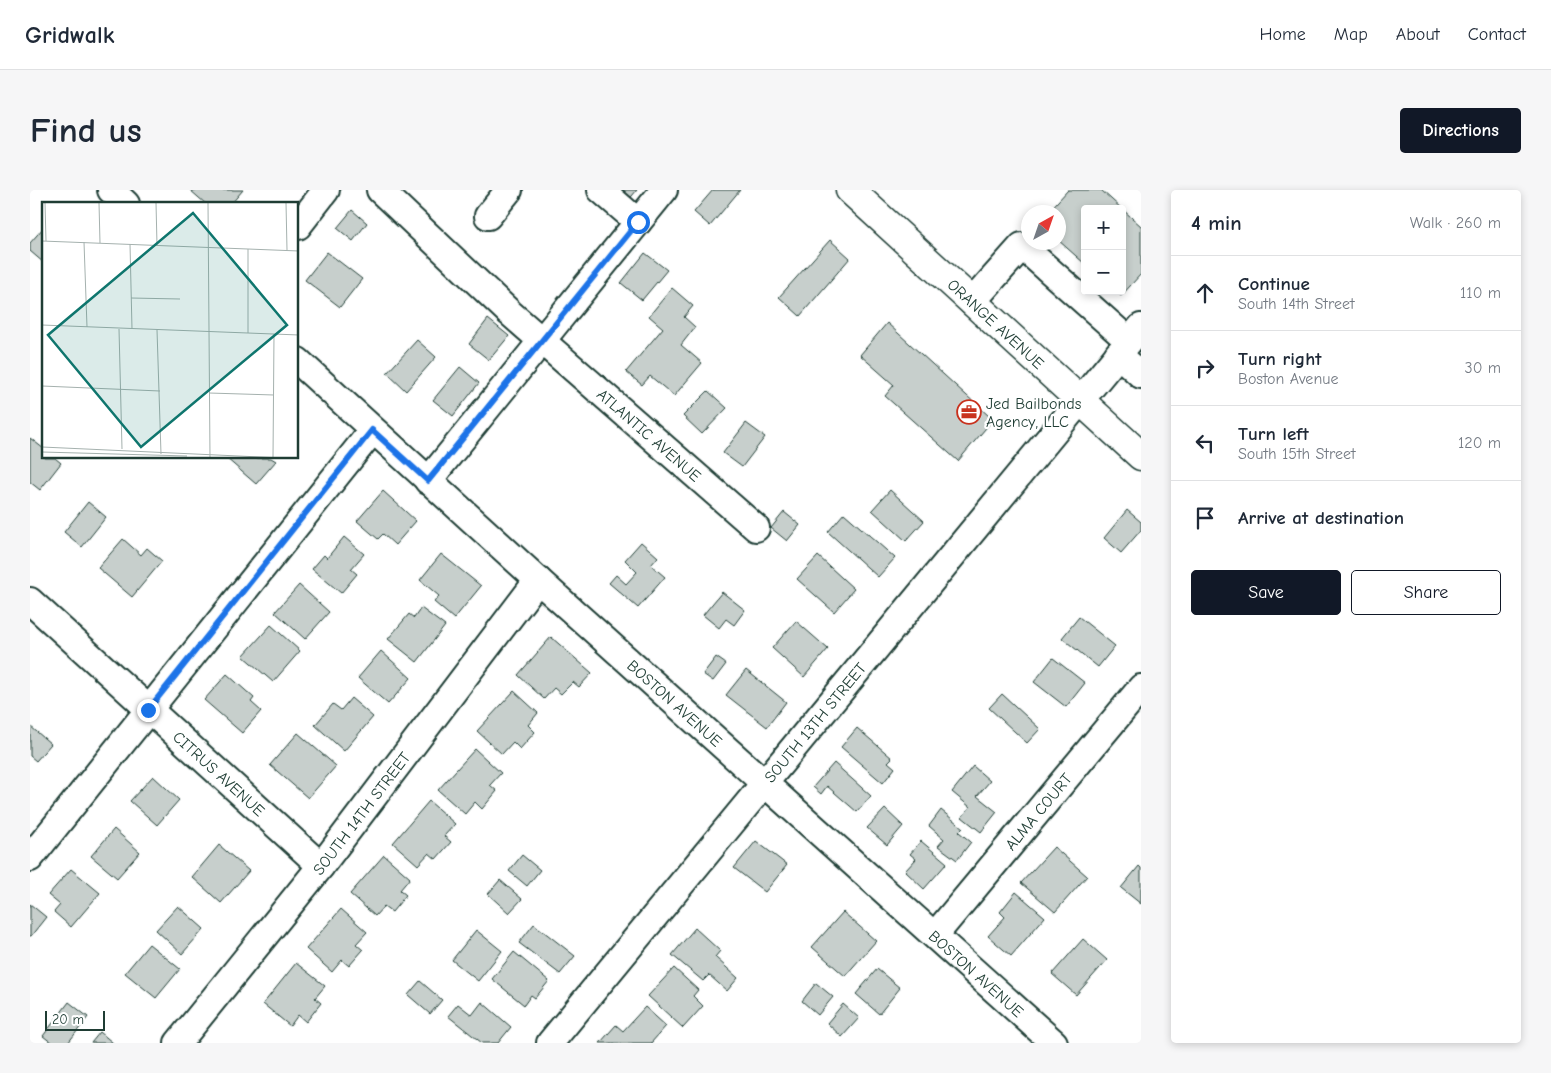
<!DOCTYPE html>
<html lang="en">
<head>
<meta charset="utf-8">
<style>
  body { margin:0; font-family:"Comic Neue",sans-serif; background:#f6f6f7; color:#1f2937 }
  .controls { position:absolute; right:15px; top:15px; display:grid; overflow:hidden; border-radius:5px; box-shadow:0 2px 8px #0003 }
  .controls button { width:45px; height:45px; display:grid; place-items:center; padding:0; border:0; border-bottom:1px solid #e0e1e3; background:#fff; color:#1f2937; font:25px sans-serif }
  .compass { position:absolute; left:991px; top:15px; width:45px; height:45px; border-radius:50%; background:#fff; box-shadow:0 2px 8px #0003; rotate:40deg }
  .scale { position:absolute; left:15px; bottom:12px; width:60px; box-sizing:border-box; padding-left:5px; border:2px solid #1f3d34; border-top:0; font-size:14px; line-height:18px; white-space:nowrap; color:#1f3d34; -webkit-text-stroke:4px #fff; paint-order:stroke }
  .stop { position:absolute; width:15px; height:15px; margin:-11px; border:4px solid #1a73e8; border-radius:50%; background:#fff }
  .stop.end { background:#1a73e8; border-color:#fff; box-shadow:0 1px 5px #0008 }
  .list { margin:0; padding:0; list-style:none }
  h2 { display:flex; justify-content:space-between; align-items:center; height:65px; margin:0; padding:0 20px; font-size:21px }
  h2 small { font-size:16px; font-weight:400; color:#747a83 }
  .list li { display:grid; grid-template-columns:32px 1fr auto; gap:15px; align-items:center; box-sizing:border-box; height:75px; padding:0 20px; border-top:1px solid #e0e1e3 }
  .list b { display:block; font-size:19px; white-space:nowrap }
  .list p { margin:0; font-size:16px; white-space:nowrap; color:#747a83 }
  .list em { font-size:16px; font-style:normal; color:#747a83 }
  .actions { display:flex; gap:10px; padding:15px 20px }
  .actions a { flex:1; padding:11px 0; border:1px solid #111827; border-radius:5px; text-align:center; font-size:18px; color:#111827 }
  .actions .main { background:#111827; color:#fff }
  .icon { flex:none; width:28px; height:28px; fill:none; stroke:currentColor; stroke-width:2; stroke-linecap:round; stroke-linejoin:round }
  .map { position:relative; flex:none; width:1111px; height:853px; overflow:hidden; border-radius:5px }
  header { display:flex; align-items:center; gap:30px; box-sizing:border-box; height:70px; padding:0 25px; background:#fff; border-bottom:1px solid #e0e1e3 }
  header strong { font-size:24px }
  nav { display:flex; gap:28px; margin-inline-start:auto; font-size:18px }
  .intro { display:flex; align-items:center; justify-content:space-between; box-sizing:border-box; height:120px; padding:0 30px }
  h1 { margin:0; font-size:35px }
  .button { padding:12px 22px; border-radius:5px; background:#111827; color:#fff; font-size:18px; font-weight:700 }
  main { display:flex; gap:30px; padding:0 30px }
  aside { flex:1; background:#fff; border-radius:5px; box-shadow:0 2px 8px #0003 }
  .map>svg:first-child { display:block }
  .building { fill:#c7cfcc; stroke:#1f3d34 }
  .lines { fill:none; stroke-linecap:round; stroke-linejoin:round }
  .minor-casing { stroke:#1f3d34; stroke-width:30 }
  .major-casing { stroke:#1f3d34; stroke-width:31 }
  .minor { stroke:#fff; stroke-width:26 }
  .major { stroke:#fff; stroke-width:28 }
  .route { stroke:#1a73e8; stroke-width:6 }
  .labels { text-anchor:middle; stroke-width:4.5; stroke-linejoin:round; paint-order:stroke }
  .street-label { font-size:16px; fill:#1f3d34; stroke:#fff }
  .poi-label { font-size:16px; fill:#1f3d34; stroke:#fff; text-anchor:start }
  .inset-road { fill:none; stroke:#a5b1ae; stroke-width:1 }
  .view { fill:#0f766e; fill-opacity:0.15; stroke:#0f766e; stroke-width:2.5 }
  .inset-edge { fill:none; stroke:#1f3d34; stroke-width:2.5 }
</style>
</head>
<body>
<header>
<strong>Gridwalk</strong>
<nav><a>Home</a><a>Map</a><a>About</a><a>Contact</a></nav>
</header>
<div class="intro"><h1>Find us</h1><a class="button">Directions</a></div>
<main>
<div class="map">
<svg width="1111" height="853" viewBox="0 0 1111 853">
  <rect width="100%" height="100%" fill="#fff"/>
  <filter id="ink" filterUnits="userSpaceOnUse"><feTurbulence type="fractalNoise" baseFrequency=".02" numOctaves="2"/><feDisplacementMap in="SourceGraphic" scale="10" xChannelSelector="R" yChannelSelector="G"/><feConvolveMatrix kernelMatrix="1 2 1 2 8 2 1 2 1" color-interpolation-filters="sRGB"/></filter>
  <g filter="url(#ink)">
    <g class="building">
      <path d="M160 0H213L201 14H176Z"/>
      <path d="M585 0H607L597 12Z"/>
      <path d="M683 0H710L680 36 664 22Z"/>
      <path d="M1038 0H1071L1092 19H1055V74L1028 50V22H1018Z"/>
      <path d="M1092 19 1111 36V84L1091 106 1085 101H1092Z"/>
      <path d="M322 20 337 33 323 51 307 38Z"/>
      <path d="M14 37V73L0 61V53Z"/>
      <path d="M800 50 820 68 770 126 749 107Z"/>
      <path d="M297 62 332 89 310 117 275 90Z"/>
      <path d="M615 63 637 80 612 110 591 93Z"/>
      <path d="M642 98 663 116 654 127 665 137 651 155 672 173 644 206 620 186 612 195 596 182 633 138 619 126Z"/>
      <path d="M458 129 479 146 459 170 439 154Z"/>
      <path d="M857 133 959 226 961 232 928 271 855 206 864 195 830 165Z"/>
      <path d="M387 150 406 167 376 201 357 183Z"/>
      <path d="M430 177 449 193 423 226 403 210Z"/>
      <path d="M678 201 697 218 672 244 653 226Z"/>
      <path d="M716 233 735 247 712 277 693 263Z"/>
      <path d="M0 248 14 259V268H25L31 273 10 300 0 292Z"/>
      <path d="M196 268H241L246 271 226 294Z"/>
      <path d="M860 300 894 331 876 351 842 320Z"/>
      <path d="M353 301 386 331 365 355 353 344 348 349 327 331Z"/>
      <path d="M58 312 76 327 52 357 34 342Z"/>
      <path d="M1097 320 1111 332V340L1091 363 1074 348Z"/>
      <path d="M754 322 770 335 757 351 741 338Z"/>
      <path d="M814 323 865 368 848 387 798 342Z"/>
      <path d="M314 347 334 364 321 379 327 384 311 403 282 379 294 365 297 368Z"/>
      <path d="M93 349 111 365 117 358 132 371 102 407 68 378Z"/>
      <path d="M611 352 628 367 621 375 635 387 608 418 579 393 586 385 596 394 607 382 595 370Z"/>
      <path d="M411 364 451 396 424 429 404 412 409 406 390 390Z"/>
      <path d="M788 366 824 399 804 422 767 389Z"/>
      <path d="M269 395 299 422 275 449 245 422Z"/>
      <path d="M692 402 715 420 704 435 696 429 689 438 673 425Z"/>
      <path d="M391 418 415 436 387 472 358 449 379 424 384 428Z"/>
      <path d="M1049 427 1085 456 1068 477 1032 448Z"/>
      <path d="M766 431 798 459 774 487 742 458Z"/>
      <path d="M241 435 270 461 243 492 213 466Z"/>
      <path d="M521 447 562 483 549 497 543 492 531 504 524 498 514 509 488 485Z"/>
      <path d="M351 461 381 488 358 514 328 488Z"/>
      <path d="M686 467 696 474 683 491 673 484Z"/>
      <path d="M1023 468 1055 493 1036 517 1004 492Z"/>
      <path d="M716 480 756 512 737 537 696 505Z"/>
      <path d="M197 484 224 508 221 512 231 521 212 543 174 510Z"/>
      <path d="M484 501 508 523 498 535 505 542 490 559 483 552 472 564 447 541Z"/>
      <path d="M972 504 1010 539 997 553 959 518Z"/>
      <path d="M321 508 343 527 314 561 285 535 303 514 311 520Z"/>
      <path d="M0 536 21 554 6 571 0 566Z"/>
      <path d="M827 538 862 568 858 572 865 578 853 593 811 557Z"/>
      <path d="M268 543 306 576 278 608 240 575Z"/>
      <path d="M445 559 471 583 460 595 467 601 452 619 445 612 435 624 408 600Z"/>
      <path d="M804 573 841 606 827 622 797 596 791 604 783 597Z"/>
      <path d="M943 576 960 591 947 606 967 622 951 642 932 627 940 617 922 602Z"/>
      <path d="M123 586 149 610 127 635 100 611Z"/>
      <path d="M399 611 425 634 414 646 421 652 406 669 399 663 388 675 363 653Z"/>
      <path d="M855 619 873 636 857 655 837 638Z"/>
      <path d="M911 620 933 638 929 642 941 652 927 670 908 656 914 649 899 636Z"/>
      <path d="M84 639 110 662 87 688 61 666Z"/>
      <path d="M726 651 757 675 735 702 704 678Z"/>
      <path d="M891 651 917 673 894 699 875 681 886 669 880 664Z"/>
      <path d="M189 655 219 681 191 713 162 687Z"/>
      <path d="M1024 657 1057 686 1025 722 991 693Z"/>
      <path d="M354 665 380 688 370 700 376 705 362 722 354 716 345 726 320 704Z"/>
      <path d="M492 665 510 680 497 696 479 681Z"/>
      <path d="M1109 676 1111 678V714L1091 698Z"/>
      <path d="M41 679 70 703 41 737 24 722 30 715 18 705Z"/>
      <path d="M470 690 492 709 479 723 458 704Z"/>
      <path d="M986 702 1015 727 981 766 958 746 975 727 970 722Z"/>
      <path d="M0 714 16 727 1 746H0Z"/>
      <path d="M148 716 174 739 152 764 126 740Z"/>
      <path d="M311 719 337 742 326 754 333 760 319 776 312 770 302 782 276 759Z"/>
      <path d="M813 722 846 751 815 786 782 757Z"/>
      <path d="M504 734 545 766 530 784 489 753Z"/>
      <path d="M665 738 690 761 685 767 708 788 697 801 679 785 673 791 642 765Z"/>
      <path d="M446 740 472 761 448 791 422 770Z"/>
      <path d="M1053 749 1077 770 1046 805 1022 784Z"/>
      <path d="M119 754 150 779 126 808 95 783Z"/>
      <path d="M484 762 519 791 505 808 501 805 494 815 462 789Z"/>
      <path d="M266 773 295 796 285 808 291 813 276 832 268 825 260 836 233 814Z"/>
      <path d="M644 778 668 800 663 806 673 816 653 838 618 806Z"/>
      <path d="M847 779 870 798 849 824 826 804Z"/>
      <path d="M390 791 412 810 400 824 378 805Z"/>
      <path d="M786 793 803 807 788 825 772 811Z"/>
      <path d="M39 812 58 827 38 853H22L13 846Z"/>
      <path d="M452 812 481 837 468 853H452L418 826 428 814 442 825Z"/>
      <path d="M813 814 829 828 812 847 797 833Z"/>
      <path d="M615 817 636 836 621 853H570L586 835 593 841Z"/>
      <path d="M70 842 83 853H61Z"/>
    </g>
    <g class="lines">
      <g class="minor-casing">
        <g id="minor">
          <path d="M81 0 96 14"/>
          <path id="s1" d="M350 0 480 123 726 338"/>
          <path d="M571 0 608 32"/>
          <path d="M458 26 479 0"/>
          <path d="M268 36 296 0"/>
          <path d="M942 112 992 56 1099 151"/>
          <path d="M1088 164 1111 185"/>
          <path id="s2" d="M268 171 508 390 1024 853"/>
          <path d="M398 291 634 0"/>
          <path id="s3" d="M0 411 291 676"/>
          <path d="M0 668 342 241"/>
          <path id="s4" d="M905 745 1111 498"/>
          <path id="s5" d="M148 853 291 676 508 390"/>
          <path id="s6" d="M520 853 1111 137"/>
        </g>
      </g>
      <g class="major-casing">
        <g id="major">
          <path id="s7" d="M820 0 1111 266"/>
        </g>
      </g>
      <use href="#minor" class="minor"/>
      <use href="#major" class="major"/>
    </g>
  </g>
  <g class="lines" filter="url(#ink)">
    <path class="route" d="M118 520 342 240 398 291 608 32"/>
  </g>
  <defs>
    <g id="office-ring" transform="scale(1.25)"><circle r="9.5" fill="#fff" stroke="#c8321e" stroke-width="1.5"/><path d="M-6-3h4V-5.5h4V-3h4V5H-6ZM-1-4.5V-3h2v-1.5ZM-6 0V1H6V0Z" fill="#c8321e"/></g>
  </defs>
  <g fill-rule="evenodd">
    <use href="#office-ring" x="939" y="222"/>
  </g>
  <g class="labels">
    <g class="street-label">
      <text dy="6" stroke="none"><textPath href="#s7" startOffset="198">ORANGE AVENUE</textPath></text>
      <text dy="6" stroke="none"><textPath href="#s1" startOffset="364">ATLANTIC AVENUE</textPath></text>
      <text dy="6" stroke="none"><textPath href="#s2" startOffset="509">BOSTON AVENUE</textPath></text>
      <text dy="6" stroke="none"><textPath href="#s6" startOffset="416">SOUTH 13TH STREET</textPath></text>
      <text dy="6" stroke="none"><textPath href="#s3" startOffset="256">CITRUS AVENUE</textPath></text>
      <text dy="6" stroke="none"><textPath href="#s4" startOffset="161">ALMA COURT</textPath></text>
      <text dy="6" stroke="none"><textPath href="#s5" startOffset="294">SOUTH 14TH STREET</textPath></text>
      <text dy="6" stroke="none"><textPath href="#s2" startOffset="914">BOSTON AVENUE</textPath></text>
    </g>
    <g class="poi-label">
      <text x="956" y="219">Jed Bailbonds<tspan x="956" dy="18">Agency, LLC</tspan></text>
    </g>
  </g>
  <g transform="translate(12 12)">
    <rect width="256" height="256" fill="#fff"/>
    <path class="inset-road" d="M3 1 4 39M57 1 58 41M114 1 115 43M166 1 168 256M244 1 245 48M0 39 257 49M42 40 45 125M88 42 90 127M206 47V131M89 96 138 97M0 123 257 133M77 127 80 247M115 128 119 252M0 184 118 189M167 191 232 193M0 245 240 256M0 250 145 254M231 255 232 132"/>
    <path class="view" d="M151 11 245 123 99 245 6 133Z"/>
    <rect width="256" height="256" class="inset-edge"/>
  </g>
</svg>
<div class="controls">
<button>+</button>
<button>−</button>
</div>
<svg class="compass" viewBox="-18 -18 36 36"><path d="M0-13l5 13h-10z" fill="#e53935"/><path d="M0 13l5-13h-10z" fill="#747a83"/></svg>
<div class="scale">20 m</div>
<div class="stop" style="left:608px;top:32px"></div>
<div class="stop end" style="left:118px;top:520px"></div>
</div>
<aside>
<h2>4 min<small>Walk · 260 m</small></h2>
<ul class="list">
<li><svg class="icon" aria-label="ahead" viewBox="0 0 24 24"><path d="M12 20V5M6 11l6-6 6 6"/></svg><div><b>Continue</b><p>South 14th Street</p></div><em>110 m</em></li>
<li><svg class="icon" aria-label="right" viewBox="0 0 24 24"><path d="M7 20v-9h11M14 6l5 5-5 5"/></svg><div><b>Turn right</b><p>Boston Avenue</p></div><em>30 m</em></li>
<li><svg class="icon" aria-label="left" viewBox="0 0 24 24"><path d="M17 20v-9H6M10 6l-5 5 5 5"/></svg><div><b>Turn left</b><p>South 15th Street</p></div><em>120 m</em></li>
<li><svg class="icon" aria-label="arrive" viewBox="0 0 24 24"><path d="M6 21V4h12l-3 4 3 4H6"/></svg><div><b>Arrive at destination</b></div></li>
</ul>
<div class="actions"><a class="main">Save</a><a>Share</a></div>
</aside>
</main>
</body>
</html>
